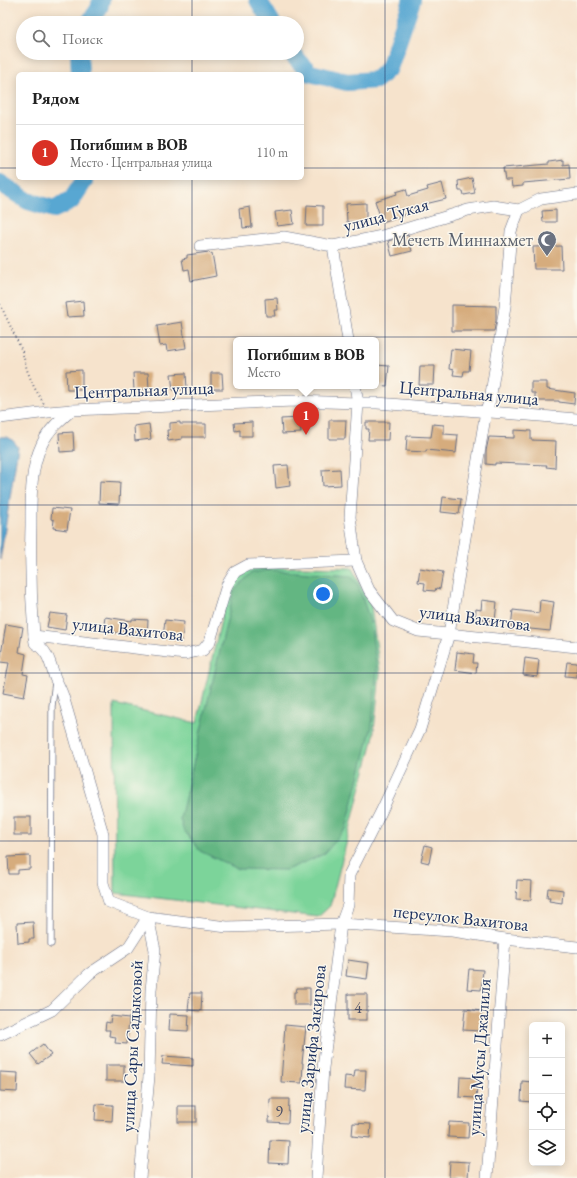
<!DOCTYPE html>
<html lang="ru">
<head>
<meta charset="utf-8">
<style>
  body { margin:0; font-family:"EB Garamond",serif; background:#f6f6f6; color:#222 }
  .controls { position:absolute; right:12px; bottom:12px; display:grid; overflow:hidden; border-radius:6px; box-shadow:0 2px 10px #0003 }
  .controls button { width:36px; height:36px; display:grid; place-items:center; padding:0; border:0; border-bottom:1px solid #e0e0e0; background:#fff; color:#222; font:20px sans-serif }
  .you { position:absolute; left:323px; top:594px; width:14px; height:14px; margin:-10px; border:3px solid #fff; border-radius:50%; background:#1a73e8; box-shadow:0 0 0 6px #1a73e833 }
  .badge { display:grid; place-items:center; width:26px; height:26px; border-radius:50%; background:#d93025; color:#fff; font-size:13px; font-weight:700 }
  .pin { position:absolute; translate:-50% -33px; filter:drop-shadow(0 1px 2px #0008) }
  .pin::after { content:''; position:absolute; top:21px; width:14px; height:12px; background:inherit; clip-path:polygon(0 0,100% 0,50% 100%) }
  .popup { position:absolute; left:233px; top:337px; width:146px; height:52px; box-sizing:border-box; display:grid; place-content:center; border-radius:6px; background:#fff; filter:drop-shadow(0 1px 3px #0005); font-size:13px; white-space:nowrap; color:#767676 }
  .popup b { font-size:15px; color:#222 }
  .popup::after { content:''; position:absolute; left:50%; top:100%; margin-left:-8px; border:8px solid transparent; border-top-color:#fff }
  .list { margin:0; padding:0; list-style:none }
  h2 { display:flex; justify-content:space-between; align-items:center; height:52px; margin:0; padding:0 16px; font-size:17px }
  h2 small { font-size:13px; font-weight:400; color:#767676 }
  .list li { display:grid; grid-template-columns:26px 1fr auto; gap:12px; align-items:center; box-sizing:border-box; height:56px; padding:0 16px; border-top:1px solid #e0e0e0 }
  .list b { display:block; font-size:15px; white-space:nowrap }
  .list p { margin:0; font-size:13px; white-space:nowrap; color:#767676 }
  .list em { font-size:13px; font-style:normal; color:#767676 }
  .icon { flex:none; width:22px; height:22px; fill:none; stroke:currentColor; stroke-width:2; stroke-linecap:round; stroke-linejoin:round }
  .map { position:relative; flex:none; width:577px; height:1178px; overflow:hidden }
  .search { position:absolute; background:#fff; box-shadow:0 2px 10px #0003; left:16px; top:16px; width:288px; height:44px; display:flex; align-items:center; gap:10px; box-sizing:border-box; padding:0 14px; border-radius:22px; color:#767676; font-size:15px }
  .panel { position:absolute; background:#fff; box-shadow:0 2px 10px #0003; left:16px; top:72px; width:288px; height:108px; border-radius:6px }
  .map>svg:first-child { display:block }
  .green { fill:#7bd49a; stroke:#4b827c }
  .forest { fill:#64b682; stroke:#407270 }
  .water { fill:#58a7d2; stroke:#3a6b98 }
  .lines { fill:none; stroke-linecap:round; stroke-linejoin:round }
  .river { stroke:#58a7d2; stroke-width:18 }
  .building { fill:#d6ac7d }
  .lane-casing { stroke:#686e84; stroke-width:7 }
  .street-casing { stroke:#686e84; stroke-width:12 }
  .path { stroke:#686e84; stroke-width:2; stroke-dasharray:1 3; stroke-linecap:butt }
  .lane { stroke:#fff; stroke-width:5.5 }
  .street { stroke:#fff; stroke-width:11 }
  .grid { fill:none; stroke:#1b2f5e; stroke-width:1; stroke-opacity:0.55 }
  .labels { text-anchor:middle; stroke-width:3; stroke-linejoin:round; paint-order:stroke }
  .number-label { font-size:16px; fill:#4a4e66 }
  .street-label { font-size:18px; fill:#1b2f5e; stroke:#fbf7ec }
  .worship-label { font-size:18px; fill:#5b616d; stroke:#fbf7ec; text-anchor:end }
</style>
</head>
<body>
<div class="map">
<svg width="577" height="1178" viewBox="0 0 577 1178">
  <rect width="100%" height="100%" fill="#fbf7ec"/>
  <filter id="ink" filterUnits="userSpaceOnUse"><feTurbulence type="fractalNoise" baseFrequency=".025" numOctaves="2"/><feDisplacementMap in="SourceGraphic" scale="8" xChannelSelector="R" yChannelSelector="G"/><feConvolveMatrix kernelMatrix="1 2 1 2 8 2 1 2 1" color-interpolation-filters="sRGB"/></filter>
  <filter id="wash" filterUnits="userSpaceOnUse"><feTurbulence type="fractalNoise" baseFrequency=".012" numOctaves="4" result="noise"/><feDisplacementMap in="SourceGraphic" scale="16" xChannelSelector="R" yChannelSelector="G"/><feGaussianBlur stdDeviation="0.9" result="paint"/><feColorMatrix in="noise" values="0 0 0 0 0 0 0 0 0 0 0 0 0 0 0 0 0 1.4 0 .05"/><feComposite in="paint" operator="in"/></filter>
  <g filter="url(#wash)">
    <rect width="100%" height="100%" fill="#f6e3cc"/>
    <path class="green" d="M298 567 352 568 371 606 380 672 373 740 330 906 318 917 115 893 114 704 197 723 228 590 238 575 249 569Z"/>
    <path class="forest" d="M268 570 351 576 358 585 370 621 377 670 372 726 346 829 324 854 286 870 238 869 200 851 183 829 180 819 234 591 251 573Z"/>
    <path class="water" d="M0 437C10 436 13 440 18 447L0 560Z"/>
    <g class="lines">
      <g class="river">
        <path d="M258 0 272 23"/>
        <path d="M89 23 99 9 101 0"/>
        <path d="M79 53 80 74"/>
        <path d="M291 53 310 73 347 82 376 80 389 68 412 0"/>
        <path d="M0 183 28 201 54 209 71 201 84 181V178"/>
      </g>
    </g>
    <g id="blocks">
      <g class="building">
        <path d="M563 160V165L569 164 570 179 523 183V186L512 187 511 180H505L503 168 549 164V162Z"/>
        <path d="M472 178 475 193 464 195 463 191H459L458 181Z"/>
        <path d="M442 183 446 199 421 205 423 209 382 222 375 201 397 194 396 192 406 189 408 196 428 190 427 187Z"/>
        <path d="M366 203V222H347L346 204Z"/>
        <path d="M307 205 323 206V226H306Z"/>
        <path d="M250 207 252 227 243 228 242 218 240 219 239 209Z"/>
        <path d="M292 210 294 224 277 226 275 212Z"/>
        <path d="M556 210V222H543L542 211Z"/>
        <path d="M408 235 412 251 392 256 388 241Z"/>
        <path d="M561 246 562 269H534L533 247Z"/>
        <path d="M209 252 210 254 212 253 216 276 191 281 189 269 184 270 182 259 187 258V255Z"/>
        <path d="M277 298 278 310H274L275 316H266L265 299Z"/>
        <path d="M83 301 84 316 67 317 65 303Z"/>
        <path d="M452 305 496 306V321L494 331H452Z"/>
        <path d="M182 322 186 348 167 351 166 345 160 346 157 326Z"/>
        <path d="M451 349 471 351 469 371H464L463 376 453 375 454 370 449 369Z"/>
        <path d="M376 365 389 366 387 386 376 385Z"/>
        <path d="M420 366H435L434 385H419Z"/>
        <path d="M82 370V390H67L66 371Z"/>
        <path d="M133 373H148L149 389 134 390Z"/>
        <path d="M186 373 187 389 173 390 171 374Z"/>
        <path d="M211 373H222L223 389H211Z"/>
        <path d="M531 382H547V389L575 393 574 404 559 402V401H535V393H531Z"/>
        <path d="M300 418 301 433 282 434 281 419Z"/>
        <path d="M329 420H346L345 439H329Z"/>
        <path d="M180 422V424H206V437H182V439L168 441 167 430H170V423Z"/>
        <path d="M252 422V436H240V430L235 431 234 423Z"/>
        <path d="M366 422H389L388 440H368L369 429H366Z"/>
        <path d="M149 424 151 439 135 441 134 426Z"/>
        <path d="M433 424 444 425V434L458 435 456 453 426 450V452L406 451 407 436 431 437Z"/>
        <path d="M514 430 531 431V440L556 441 555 468 546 467 547 465 495 463V465L486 464V451L489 437 514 438Z"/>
        <path d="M73 432 74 451 60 452 59 433Z"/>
        <path d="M288 465 290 486 276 488 274 466Z"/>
        <path d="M340 469 341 485 323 486 322 470Z"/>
        <path d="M100 481 120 482 119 504 99 503Z"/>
        <path d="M443 497 461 499 459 514 441 512Z"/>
        <path d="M52 508 70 510 67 530 53 528 54 520 51 519Z"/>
        <path d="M420 568 443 572 440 589 436 588 435 591 424 590 425 583 418 582Z"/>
        <path d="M482 600 497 602 495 621 475 618 476 609 481 610Z"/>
        <path d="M540 600 554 602 550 631 511 627 513 610 539 613Z"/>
        <path d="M50 613 67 615 65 630 47 627Z"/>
        <path d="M105 617 132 621V619L148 620 147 637 103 631Z"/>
        <path d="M165 620 184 622 182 641 163 638Z"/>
        <path d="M6 624 23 627 19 652 26 654 23 674 28 675 24 697 3 693 9 663 0 662V661Z"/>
        <path d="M457 652 474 654 473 663H477L476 673 455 670Z"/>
        <path d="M525 658 539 660 537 677 523 675Z"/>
        <path d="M567 662 577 663V677L565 676Z"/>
        <rect x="14" y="817" width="17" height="18"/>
        <path d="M425 845 432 847 429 863 421 861Z"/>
        <path d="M30 856V869L18 870V874H9L8 857Z"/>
        <path d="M517 880 532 881 531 900 516 899Z"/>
        <path d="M548 888 563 890 562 903 549 901 550 897H547Z"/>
        <path d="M33 922 34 939H29V942L18 943 17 923Z"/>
        <path d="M348 960 369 963 367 979 346 976Z"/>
        <path d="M469 969 483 970 481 990 467 989Z"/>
        <path d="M297 988H310V1005H294V992H296Z"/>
        <path d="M190 993H202L201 1011 188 1010Z"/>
        <rect x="348" y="994" width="19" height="26"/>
        <path d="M465 1009 482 1011 480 1031 463 1030Z"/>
        <path d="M170 1014 189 1015 188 1031 169 1030Z"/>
        <path d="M111 1016 129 1018 127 1044 115 1043 116 1037 109 1036 110 1030H105L106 1022 110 1023Z"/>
        <path d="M285 1025 306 1027 302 1063H303L302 1083 281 1082Z"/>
        <path d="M43 1044 51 1055 38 1064 30 1054Z"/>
        <path d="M163 1056 193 1058V1066L162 1064Z"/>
        <rect x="106" y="1065" width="18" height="16"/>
        <path d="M355 1070H366L365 1090 344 1089 345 1076 354 1077Z"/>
        <path d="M0 1072 18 1073 17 1092 0 1091Z"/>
        <path d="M460 1077 478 1078 476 1098 459 1097Z"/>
        <path d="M522 1081 532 1082V1102L521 1101Z"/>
        <path d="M270 1099H289L288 1123 269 1122Z"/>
        <path d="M96 1104 113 1105 112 1121 95 1120Z"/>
        <rect x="178" y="1106" width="18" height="16"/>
        <path d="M449 1122 469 1123 468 1138 448 1137Z"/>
        <path d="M353 1123 371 1124 370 1138 352 1136Z"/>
        <path d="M270 1140 289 1141 288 1164 269 1163Z"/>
        <path d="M450 1161 469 1162 468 1178H449Z"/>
      </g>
    </g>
  </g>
  <g filter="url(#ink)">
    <use href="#blocks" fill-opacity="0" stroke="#686e84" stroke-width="1"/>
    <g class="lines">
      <g class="lane-casing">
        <path id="lane" d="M51 944 52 706 55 682"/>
      </g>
      <g class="street-casing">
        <g id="street">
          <path d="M200 246 284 237 333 246 382 236 468 210 493 206 519 210 541 199 577 194"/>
          <path d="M333 246 348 340"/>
          <path d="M355 386 358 403 350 517 356 561 369 590 393 621 418 631 577 647"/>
          <path d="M72 410C60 420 49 429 42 444 30 469 31 498 31 525 30 562 31 599 34 636L35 643C49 652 50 663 55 678 58 684 61 690 63 696L103 834V883L109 902 148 917 155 950 151 990 149 1076 140 1178"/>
          <path d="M0 418 48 412 72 410 295 401 358 403H377L577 419"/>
          <path d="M34 636 185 654 203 650 210 641 227 585 235 572 248 565 356 561"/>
          <path d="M0 1035 52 1010 89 974 128 948 148 917 227 927 341 924 348 905 349 875 381 812 420 729 449 634 486 411 490 400 505 307 511 231 519 210"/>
          <path d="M316 1178 323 1068 341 924 452 931 505 939 577 947"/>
          <path d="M487 1178 505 939"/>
        </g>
      </g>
      <path class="path" d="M0 304 22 351 27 370 34 387 44 404"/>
      <use href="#lane" class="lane"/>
      <use href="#street" class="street"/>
    </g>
  </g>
  <path class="grid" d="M192 0V23M385 0V1178M192 53V74M0 168H18M302 168H577M192 178V1178M0 337H577M0 505H577M0 673H577M0 841H577M0 1010H577"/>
  <defs>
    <g id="mosque-pin" transform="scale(1)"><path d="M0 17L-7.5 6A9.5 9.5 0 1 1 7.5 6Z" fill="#6b7280" stroke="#fbf7ec"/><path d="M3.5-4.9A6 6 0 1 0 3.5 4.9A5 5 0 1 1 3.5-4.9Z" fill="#fff"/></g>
  </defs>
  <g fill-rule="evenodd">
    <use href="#mosque-pin" x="547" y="240"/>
  </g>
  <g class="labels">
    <g class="number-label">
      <text x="358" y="1013">4</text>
      <text x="279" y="1117">9</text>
    </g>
    <g class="street-label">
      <text transform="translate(386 215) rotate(-15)" y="6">улица Тукая</text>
      <text transform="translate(144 390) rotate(-2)" y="6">Центральная улица</text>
      <text transform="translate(469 393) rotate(5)" y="6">Центральная улица</text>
      <text transform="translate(475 618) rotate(7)" y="6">улица Вахитова</text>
      <text transform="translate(128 629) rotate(6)" y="6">улица Вахитова</text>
      <text transform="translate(461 918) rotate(6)" y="6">переулок Вахитова</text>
      <text transform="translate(132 1046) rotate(-87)" y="6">улица Сары Садыковой</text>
      <text transform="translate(311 1049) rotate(-84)" y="6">улица Зарифа Закирова</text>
      <text transform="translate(479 1057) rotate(-86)" y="6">улица Мусы Джалиля</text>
    </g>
    <g class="worship-label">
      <text x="533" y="246">Мечеть Миннахмет</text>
    </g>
  </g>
</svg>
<div class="controls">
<button>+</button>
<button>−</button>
<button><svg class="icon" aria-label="locate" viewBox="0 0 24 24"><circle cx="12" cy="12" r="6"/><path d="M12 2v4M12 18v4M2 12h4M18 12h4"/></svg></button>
<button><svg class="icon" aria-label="layers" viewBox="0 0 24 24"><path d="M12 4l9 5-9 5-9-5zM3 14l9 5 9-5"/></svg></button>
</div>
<div class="you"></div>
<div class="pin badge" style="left:306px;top:435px">1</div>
<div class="popup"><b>Погибшим в ВОВ</b>Место</div>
<div class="search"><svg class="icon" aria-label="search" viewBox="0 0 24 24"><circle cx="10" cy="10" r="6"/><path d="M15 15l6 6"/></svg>Поиск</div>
<section class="panel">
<h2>Рядом<small></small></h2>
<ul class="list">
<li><span class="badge">1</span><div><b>Погибшим в ВОВ</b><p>Место · Центральная улица</p></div><em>110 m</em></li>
</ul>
</section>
</div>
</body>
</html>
